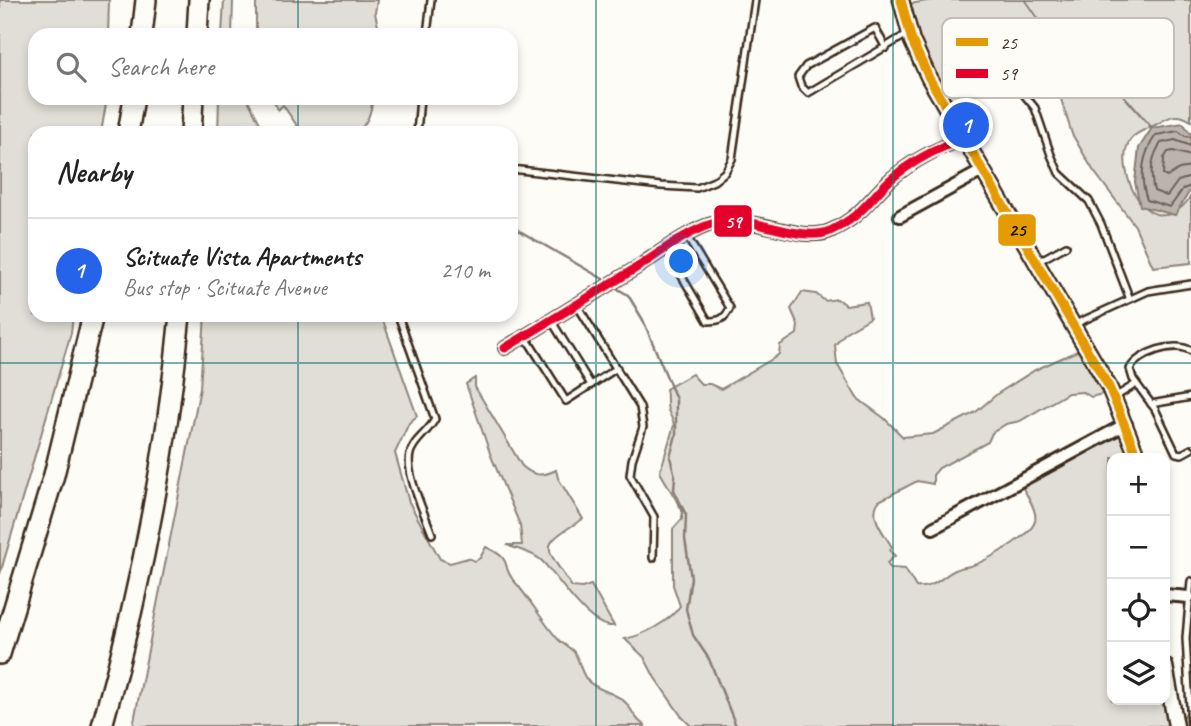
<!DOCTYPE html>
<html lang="en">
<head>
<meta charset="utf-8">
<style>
  body { margin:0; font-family:Caveat,sans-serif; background:#f2f2f2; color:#222 }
  .controls { position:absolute; right:21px; bottom:21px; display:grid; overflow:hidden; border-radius:14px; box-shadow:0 4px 10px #0003 }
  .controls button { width:63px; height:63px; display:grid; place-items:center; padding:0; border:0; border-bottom:2px solid #e0e0e0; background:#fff; color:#222; font:35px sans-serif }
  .you { position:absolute; left:682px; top:262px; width:24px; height:24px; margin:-18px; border:5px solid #fff; border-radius:50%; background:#1a73e8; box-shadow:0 0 0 10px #1a73e833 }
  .badge { display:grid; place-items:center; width:46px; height:46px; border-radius:50%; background:#2563eb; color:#fff; font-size:23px; font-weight:700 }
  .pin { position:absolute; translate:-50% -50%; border:4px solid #fff; box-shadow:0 2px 7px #0006 }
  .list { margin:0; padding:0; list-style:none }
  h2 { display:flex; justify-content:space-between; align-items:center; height:91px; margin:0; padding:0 28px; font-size:30px }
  h2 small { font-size:23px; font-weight:400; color:#767676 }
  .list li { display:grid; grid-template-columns:46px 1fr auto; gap:21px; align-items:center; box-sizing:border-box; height:105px; padding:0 28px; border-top:2px solid #e0e0e0 }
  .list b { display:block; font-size:26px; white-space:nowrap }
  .list p { margin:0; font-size:23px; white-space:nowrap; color:#767676 }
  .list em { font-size:23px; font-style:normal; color:#767676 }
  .icon { flex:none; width:38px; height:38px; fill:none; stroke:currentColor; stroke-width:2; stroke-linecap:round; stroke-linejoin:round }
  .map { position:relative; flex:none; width:1191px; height:726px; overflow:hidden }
  .search { position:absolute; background:#fff; box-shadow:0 4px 10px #0003; left:28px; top:28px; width:490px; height:77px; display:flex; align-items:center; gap:18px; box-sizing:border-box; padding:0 24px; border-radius:21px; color:#767676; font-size:26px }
  .panel { position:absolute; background:#fff; box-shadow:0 4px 10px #0003; left:28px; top:126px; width:490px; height:196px; border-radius:21px }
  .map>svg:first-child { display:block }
  .green { fill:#e1ded7; stroke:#8e847a; stroke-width:2 }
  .water { fill:#bbb4ad; stroke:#887d74; stroke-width:2 }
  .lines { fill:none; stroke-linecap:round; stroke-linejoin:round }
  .shore { stroke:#6e6157; stroke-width:2 }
  .stream { stroke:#887d74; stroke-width:2.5 }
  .service-casing { stroke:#3b2a1e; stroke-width:10 }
  .minor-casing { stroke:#3b2a1e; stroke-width:16 }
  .secondary-casing { stroke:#3b2a1e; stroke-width:19 }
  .motorway-casing { stroke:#3b2a1e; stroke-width:24 }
  .service { stroke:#fdfcf7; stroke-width:5 }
  .minor { stroke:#fdfcf7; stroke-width:10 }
  .secondary { stroke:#fdfcf7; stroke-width:14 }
  .motorway { stroke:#fdfcf7; stroke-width:19 }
  .bus-1-casing { stroke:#fdfcf7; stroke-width:14 }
  .bus-2-casing { stroke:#fdfcf7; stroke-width:14 }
  .bus-1 { stroke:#e49a03; stroke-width:9 }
  .bus-2 { stroke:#e4002b; stroke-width:9 }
  .grid { fill:none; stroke:#0f766e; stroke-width:2; stroke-opacity:0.55 }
  .key { fill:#fdfcf7; stroke:#c3bdb6; stroke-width:2 }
  .key-label { font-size:19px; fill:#3b2a1e }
  .line-badge { stroke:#fdfcf7; stroke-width:2.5 }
  .badge-label { font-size:19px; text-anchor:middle; font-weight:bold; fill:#fff }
  .pale-badge-label { font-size:19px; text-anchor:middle; font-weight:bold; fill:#111 }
</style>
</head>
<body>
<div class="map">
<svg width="1191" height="726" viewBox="0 0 1191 726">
  <rect width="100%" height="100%" fill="#fdfcf7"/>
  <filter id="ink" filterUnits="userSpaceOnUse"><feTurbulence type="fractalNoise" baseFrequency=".0143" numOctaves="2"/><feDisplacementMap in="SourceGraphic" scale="14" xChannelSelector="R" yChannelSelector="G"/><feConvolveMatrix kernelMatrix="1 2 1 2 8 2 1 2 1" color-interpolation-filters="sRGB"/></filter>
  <g filter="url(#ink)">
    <g class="green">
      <path d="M0 0H109L108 35H35V98H107L101 133H35V315H73L71 333 0 574Z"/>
      <path d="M224 0H233L232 35H222Z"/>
      <path d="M256 0H377L375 13 380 35H256Z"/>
      <path d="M933 0H1191V121C1178 112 1170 116 1157 124 1149 128 1134 133 1130 140 1111 171 1153 252 1191 196V263L1153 267 1135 226 1093 170 1072 134 1060 96 1035 72 1036 58 1018 34H1007C1002 30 994 21 988 21 977 21 952 41 944 49 944 63 959 78 964 95L946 105 903 5Z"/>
      <path d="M219 98H247L265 133H218Z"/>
      <path d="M272 98H373C371 112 368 124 356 133H302L283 105 278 110Z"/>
      <path d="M802 292 816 294 825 301 837 299 846 305 867 302 870 318 846 332 835 345 837 364 857 398 884 418 903 437 933 434 976 412 997 394 1035 370 1086 347 1110 392 1091 397 1083 392 1068 393 1020 421 1006 424 992 433 988 442 939 468 933 475V484L917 481 879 501C868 516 884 533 892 547L890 551 895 556 887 563 890 568 905 569 916 587C937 589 942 574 960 568 963 567 966 567 970 566 985 562 1032 535 1035 521 1038 510 1024 491 1019 481L1126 424 1138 458H1112V700H1165V650L1179 725 1191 704V726H691L682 717 655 678 644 657 625 639C644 635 669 622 680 606L673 585V529L682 519V510L660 472 674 425C673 419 670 416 668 410 666 404 668 397 666 389L692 374 701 384H710L721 389 774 358 779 354 780 345 797 334 798 325 791 309Z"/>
      <path d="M205 315H381L417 416 409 423 395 453 409 502 440 559 450 563 468 558 475 561 480 558 486 547C516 561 499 565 515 582 530 599 542 621 557 638 561 644 569 646 574 652 580 660 580 673 588 681 598 691 615 692 625 702 633 710 635 721 646 726H133L200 388Z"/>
      <path d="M475 378V387L522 466C533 476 542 477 556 470L558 478 583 519C537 547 544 544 572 587L582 588 591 585 614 626C589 629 559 578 542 561 533 552 518 550 507 545H522L520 525 491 456 466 384Z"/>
    </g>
    <path class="water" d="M1183 123 1191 134V189L1175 215 1140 206 1135 182 1139 148 1152 128Z"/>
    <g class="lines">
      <g class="shore">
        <path d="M1191 137 1185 136 1178 131 1156 135C1142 155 1139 177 1147 200L1170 207 1183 189 1191 186"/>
        <path d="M1191 146 1175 140 1161 143C1151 157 1150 175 1154 191L1167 196 1178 181 1191 177"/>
        <path d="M1191 156 1173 151 1168 152 1164 158 1163 175 1167 177 1179 169 1191 167"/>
      </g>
      <g class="stream">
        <path d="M1025 0 1043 26 1110 80 1152 128"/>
        <path d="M511 226 603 279"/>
        <path d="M618 289 628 295 643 320 676 399V435L670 457 675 476 674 490 686 515 685 539 691 578 686 609 693 635 709 659 736 726"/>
      </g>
      <g class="service-casing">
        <g id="service">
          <path d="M427 35 431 0"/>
          <path d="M983 44 1035 108 1051 155 1059 173 1089 201 1101 224 1129 297"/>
          <path d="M886 48 875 28 806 66 798 77 801 86 808 93 909 33"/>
          <path d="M417 133 420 98"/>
          <path d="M511 169 661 186 697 188 714 181 725 172 732 159 755 0"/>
          <path d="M666 249 708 321C720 321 725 319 730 308L687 237"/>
          <path d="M1039 261 1066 246"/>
          <path d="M577 305 640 407 643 427 632 460 630 475 654 517 653 558"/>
          <path d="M398 315 435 419C429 432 413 440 410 454 405 474 425 514 432 534"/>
          <path d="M551 320 591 385"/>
          <path d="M1073 325 1148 291 1191 284"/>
          <path d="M525 336 566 401 617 368"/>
          <path d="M1191 351C1175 340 1138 353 1130 369L1133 379 1155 409 1176 453 1182 454 1191 449"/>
          <path d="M1115 397 1136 384"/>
          <path d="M1151 404 1191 397"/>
          <path d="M1191 726 1186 638 1191 581"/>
        </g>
      </g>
      <g class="minor-casing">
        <g id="minor">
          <path d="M900 216 982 171"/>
          <path d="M505 348C550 321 596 293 641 265 662 251 691 229 715 223 752 213 799 244 830 231 862 216 867 202 890 180 910 162 939 147 964 139"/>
          <path d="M933 528 1126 424"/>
          <path d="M1165 595 1189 597"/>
        </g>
      </g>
      <g class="secondary-casing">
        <g id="secondary">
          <path d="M901 0 912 41 929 78 1109 387 1138 458"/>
          <path d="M1165 666 1176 726"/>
        </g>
      </g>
      <g class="motorway-casing">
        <g id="motorway">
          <path d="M142 35 146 0"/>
          <path d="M197 35 199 0"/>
          <path d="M128 133 134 98"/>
          <path d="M191 133 193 98"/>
          <path d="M0 654 54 475 93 315"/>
          <path d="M102 726C140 592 167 454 180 315"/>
        </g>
      </g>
      <use href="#service" class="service"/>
      <use href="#minor" class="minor"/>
      <use href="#secondary" class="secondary"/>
      <use href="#motorway" class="motorway"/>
      <g class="bus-1-casing">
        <path id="bus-1" d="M901 0 912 41 929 78 1109 387 1138 458"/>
      </g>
      <g class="bus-2-casing">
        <path id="bus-2" d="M505 348C550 321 596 293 641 265 662 251 691 229 715 223 752 213 799 244 830 231 862 216 867 202 890 180 910 162 939 147 964 139"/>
      </g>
      <use href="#bus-1" class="bus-1"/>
      <use href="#bus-2" class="bus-2"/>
    </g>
  </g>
  <path class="grid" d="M298 0V35M596 0V726M893 0V726M298 98V133M298 315V726M0 363H1191"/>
  <rect x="942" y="18" width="232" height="80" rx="10" class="key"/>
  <rect x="956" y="38" width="32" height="8" fill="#e49a03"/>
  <rect x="956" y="69" width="32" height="9" fill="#e4002b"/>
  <g class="key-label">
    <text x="1000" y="49">25</text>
    <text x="1000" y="80">59</text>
  </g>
  <g class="line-badge">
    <rect x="713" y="204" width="40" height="34" rx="7" fill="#e4002b"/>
    <rect x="997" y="213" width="40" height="34" rx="7" fill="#e49a03"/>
  </g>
  <g class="badge-label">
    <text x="733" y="228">59</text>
  </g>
  <g class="pale-badge-label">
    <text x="1017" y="236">25</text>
  </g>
</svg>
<div class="controls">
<button>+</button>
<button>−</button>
<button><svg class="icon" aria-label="locate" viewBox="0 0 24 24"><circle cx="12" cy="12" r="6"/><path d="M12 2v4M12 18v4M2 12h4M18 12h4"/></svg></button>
<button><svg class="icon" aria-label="layers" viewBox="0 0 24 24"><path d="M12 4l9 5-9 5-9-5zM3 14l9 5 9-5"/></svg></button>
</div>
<div class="you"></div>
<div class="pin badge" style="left:966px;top:125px">1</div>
<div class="search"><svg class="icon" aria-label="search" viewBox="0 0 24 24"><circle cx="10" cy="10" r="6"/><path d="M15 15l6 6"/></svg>Search here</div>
<section class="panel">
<h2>Nearby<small></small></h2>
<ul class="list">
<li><span class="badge">1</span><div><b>Scituate Vista Apartments</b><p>Bus stop · Scituate Avenue</p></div><em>210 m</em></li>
</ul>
</section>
</div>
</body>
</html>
